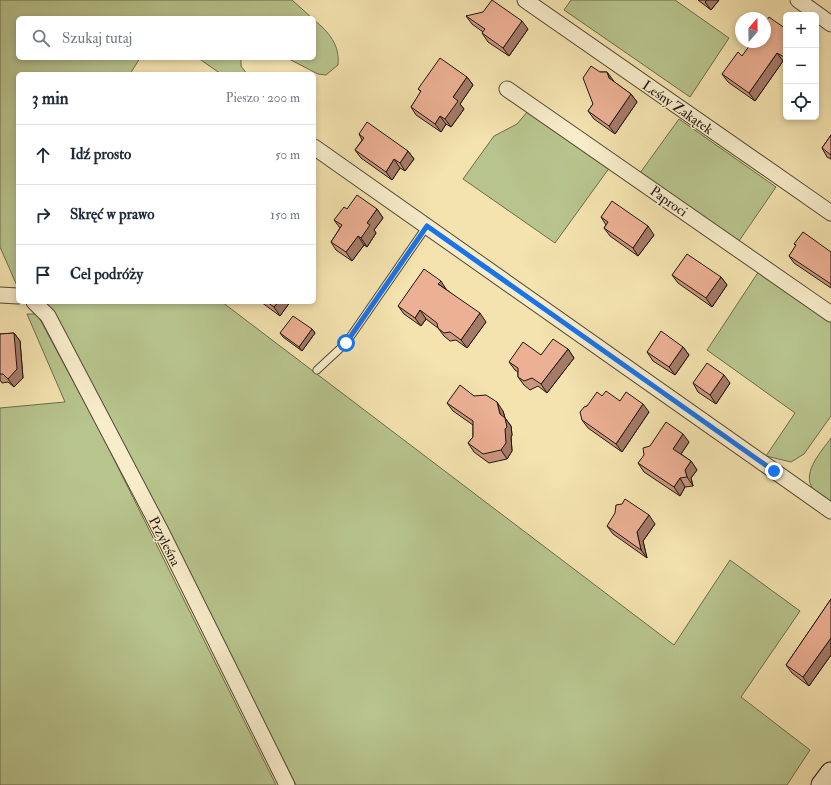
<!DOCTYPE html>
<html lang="pl">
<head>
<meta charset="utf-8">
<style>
  body { margin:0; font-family:"IM FELL Double Pica",serif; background:#f2f2f3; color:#1f2937 }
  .controls { position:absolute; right:12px; top:12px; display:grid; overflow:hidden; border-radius:6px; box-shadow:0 2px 6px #0003 }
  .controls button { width:36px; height:36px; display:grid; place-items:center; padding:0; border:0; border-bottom:1px solid #e0e1e3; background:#fff; color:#1f2937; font:20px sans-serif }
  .compass { position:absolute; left:735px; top:12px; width:36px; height:36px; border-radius:50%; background:#fff; box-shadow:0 2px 6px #0003; rotate:20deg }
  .stop { position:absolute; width:12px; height:12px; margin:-9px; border:3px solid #1a73e8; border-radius:50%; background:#fff }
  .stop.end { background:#1a73e8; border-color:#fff; box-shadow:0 1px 4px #0008 }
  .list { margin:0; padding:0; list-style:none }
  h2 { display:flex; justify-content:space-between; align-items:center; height:52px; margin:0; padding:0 16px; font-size:17px }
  h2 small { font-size:13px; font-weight:400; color:#747a83 }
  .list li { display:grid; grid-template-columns:26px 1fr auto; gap:12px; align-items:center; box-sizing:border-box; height:60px; padding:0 16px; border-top:1px solid #e0e1e3 }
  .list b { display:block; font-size:15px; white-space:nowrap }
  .list em { font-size:13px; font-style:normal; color:#747a83 }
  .icon { flex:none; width:22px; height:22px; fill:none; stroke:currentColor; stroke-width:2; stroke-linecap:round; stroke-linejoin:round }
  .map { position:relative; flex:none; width:831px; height:785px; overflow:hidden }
  .search { position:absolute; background:#fff; box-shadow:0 2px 6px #0003; left:16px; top:16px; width:300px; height:44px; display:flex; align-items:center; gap:10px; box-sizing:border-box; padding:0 14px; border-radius:6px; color:#747a83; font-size:15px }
  .panel { position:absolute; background:#fff; box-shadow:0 2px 6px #0003; left:16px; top:72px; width:300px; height:232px; border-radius:6px }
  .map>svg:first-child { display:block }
  .green { fill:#b8c48d; stroke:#6c6c4d }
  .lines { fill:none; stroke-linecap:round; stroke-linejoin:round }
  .lane-casing { stroke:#544836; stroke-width:9 }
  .street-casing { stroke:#544836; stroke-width:17 }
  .secondary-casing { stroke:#1f150d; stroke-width:23 }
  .lane { stroke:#f8edcb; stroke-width:7 }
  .street { stroke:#f8edcb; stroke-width:15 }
  .secondary { stroke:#f8edcb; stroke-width:21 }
  .wall { fill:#cb977f; stroke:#1f150d }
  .shaded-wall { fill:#a57b68; stroke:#1f150d }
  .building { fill:#ecb094; stroke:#1f150d }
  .route { stroke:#1a73e8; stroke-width:5 }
  .labels { text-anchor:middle; stroke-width:3; stroke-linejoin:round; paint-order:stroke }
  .street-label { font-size:14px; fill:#1f150d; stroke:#f8edcb }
</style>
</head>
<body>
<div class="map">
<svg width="831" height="785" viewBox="0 0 831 785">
  <rect width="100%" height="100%" fill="#f4e3af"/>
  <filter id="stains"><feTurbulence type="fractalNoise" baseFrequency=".005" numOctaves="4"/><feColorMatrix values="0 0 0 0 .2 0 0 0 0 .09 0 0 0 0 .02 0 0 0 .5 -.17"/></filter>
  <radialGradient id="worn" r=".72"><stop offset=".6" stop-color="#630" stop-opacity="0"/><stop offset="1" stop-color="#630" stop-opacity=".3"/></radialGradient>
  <g class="green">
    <path d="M0 0H292L312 18H18V58H140L130 74H18V288L0 247Z"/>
    <path d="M571 0H675L729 38 690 97 564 10Z"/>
    <path d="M314 20C329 32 340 45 338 65L326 75 318 74 287 58H314Z"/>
    <path d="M198 58H241V66L247 74H221Z"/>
    <path d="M528 111 610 167 555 243 463 179 494 136 517 124Z"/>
    <path d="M679 119 776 187 739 241 640 173Z"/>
    <path d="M759 271 831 322V416L804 454 791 462 766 456 795 413 707 350Z"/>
    <path d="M46 302H222L674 645 730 560 800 611 741 697 810 750 787 785H296Z"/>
    <path d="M27 314H37L100 431 276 785H0V408L65 402Z"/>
    <path d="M831 438V503C826 499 820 496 816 492 798 476 821 452 831 438Z"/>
  </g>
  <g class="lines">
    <g class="lane-casing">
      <path id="lane" d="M317 370 346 343 427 226"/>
    </g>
    <g class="street-casing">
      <g id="street">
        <path d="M525 0 831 213"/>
        <path d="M798 0 831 24"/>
        <path d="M507 89 831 314"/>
        <path d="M314 147 831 511"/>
        <path d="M0 295 18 296"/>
        <path d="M34 302 48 316 163 535 287 785"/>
      </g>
    </g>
    <g class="secondary-casing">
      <path id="secondary" d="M822 785 831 773"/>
    </g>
    <use href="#lane" class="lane"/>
    <use href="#street" class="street"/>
    <use href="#secondary" class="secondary"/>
  </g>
  <g class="wall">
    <path d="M698 0H719L711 10Z"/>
    <path d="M466 16 528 29 509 56 488 42 482 33 483 32 472 24Z"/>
    <path d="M786 29V63L783 61 755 101 728 82 722 74 742 56Z"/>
    <path d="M600 72H607L613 81 631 94 637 102 615 134 594 119 588 111 593 104Z"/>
    <path d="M467 77 473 85 460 104 464 109 451 127 446 124 441 132 416 115 411 107 421 92 418 89Z"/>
    <path d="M359 134 408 151 414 159 405 171 400 168 392 180 361 158 355 150 362 140Z"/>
    <path d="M831 135V159L827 157 822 148Z"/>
    <path d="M347 209H377L383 218 374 230 376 233 367 247 364 245 352 261 336 250 331 242 340 228 334 220Z"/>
    <path d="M601 217 654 235 638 256 610 236 604 228 606 225Z"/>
    <path d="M794 244 831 252V288L794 263 789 256 796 246Z"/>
    <path d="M672 275 721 277 727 285 712 307 678 283Z"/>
    <path d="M446 289 486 322 467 348 456 340 450 341 444 336 438 328 426 319 421 326 404 314 398 306Z"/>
    <path d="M261 302H290L280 316Z"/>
    <path d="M312 329 315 333 302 351 283 337 280 333Z"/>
    <path d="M14 333 20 341 23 378 14 387 8 382 2 383 0 380V334Z"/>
    <path d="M683 347 689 355 675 375 653 361 647 352Z"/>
    <path d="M568 349 574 358 547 393 538 386 530 390 524 385 518 377V372L515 370 509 362Z"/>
    <path d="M693 383H730L716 404 698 392Z"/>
    <path d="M474 396 503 411 505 418 511 426 512 435 511 437 512 451 507 459 489 463 474 452 468 443 473 437V425L453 411 447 403Z"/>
    <path d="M602 396 620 401 649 412 622 452 588 428 582 420 587 406Z"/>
    <path d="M689 442 681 454 691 461 697 470 691 478 693 486 685 487 680 496 644 472 638 463Z"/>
    <path d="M655 524 643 541 647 558 613 534 607 526Z"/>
    <path d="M831 599V655L809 686 792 673 786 665Z"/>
  </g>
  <g class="shaded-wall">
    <path d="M707 0H719L711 10 705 2Z"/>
    <path d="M522 21 528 29 509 56 503 48Z"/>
    <path d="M777 53 783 61 755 101 749 93Z"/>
    <path d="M786 54V61L784 57Z"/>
    <path d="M607 72 613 80 615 86 609 78Z"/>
    <path d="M467 77 473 85 460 104 464 109 451 127 445 119 453 97Z"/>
    <path d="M631 94 637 102 615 134 609 126Z"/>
    <path d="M440 116 446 124 441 132 435 124Z"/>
    <path d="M408 151 414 159 405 171 400 163Z"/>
    <path d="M394 159 400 168 392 180 386 172Z"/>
    <path d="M377 209 383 218 374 230 376 233 367 247 361 238 367 223Z"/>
    <path d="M648 226 654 235 638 256 633 248Z"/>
    <path d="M358 236 364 245 352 261 346 252Z"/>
    <path d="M721 277 727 285 712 307 706 298Z"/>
    <path d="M441 281 446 289 438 284Z"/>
    <path d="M278 302H290L280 316 274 307Z"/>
    <path d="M420 310 426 319 421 326 415 318Z"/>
    <path d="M480 313 486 322 467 348 461 340Z"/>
    <path d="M312 329 315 333 302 351 299 347Z"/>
    <path d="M14 333 20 341 23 378 14 387 8 379Z"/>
    <path d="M683 347 689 355 675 375 669 367Z"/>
    <path d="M568 349 574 358 547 393 541 384Z"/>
    <path d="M724 375 730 383 716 404 710 395Z"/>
    <path d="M497 402 503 411 505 418 511 426 512 435 511 437 512 451 507 459 501 450 500 414Z"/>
    <path d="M643 404 649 412 622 452 616 444Z"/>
    <path d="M683 434 689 442 679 457 673 449Z"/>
    <path d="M691 461 697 470 691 478 693 486 687 477 685 470Z"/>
    <path d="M680 478 685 487 680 496 674 487Z"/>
    <path d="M649 515 655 524 643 541 647 558 641 550 637 532Z"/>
    <path d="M831 638V655L809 686 803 677Z"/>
  </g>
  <g class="building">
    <path d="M492 0 522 21 503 48 482 33 485 29 466 16 483 12Z"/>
    <path d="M769 17 786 29V54L784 57 777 53 749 93 722 74 738 52 742 56 752 42H765V23Z"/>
    <path d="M440 58 467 77 453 97 458 101 445 119 440 116 435 124 411 107 421 91 418 89Z"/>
    <path d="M591 66 600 72H607L609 78 631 94 609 126 588 111 593 104 583 78Z"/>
    <path d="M367 122 408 151 400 163 394 159 386 172 355 150 364 138 359 134Z"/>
    <path d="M831 135V155L822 148Z"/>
    <path d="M357 195 377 209 367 223 370 225 361 238 358 236 346 252 331 242 342 225 334 220 344 207 347 209Z"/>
    <path d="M612 201 648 226 633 248 604 228 608 222 601 217Z"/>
    <path d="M803 232 831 252V284L789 256 796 245 794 244Z"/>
    <path d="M687 254 721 277 706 298 672 275Z"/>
    <path d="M424 269 441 281 438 284 480 313 461 340 450 332 444 333 438 328 437 323 420 310 415 318 398 306Z"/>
    <path d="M267 302H278L274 307Z"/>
    <path d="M293 316 312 329 299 347 280 333Z"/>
    <path d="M661 331 683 347 669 367 647 352Z"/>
    <path d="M14 333 17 369 8 379 3 374H0V334Z"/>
    <path d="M553 339 568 349 541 384 532 378 524 381 518 377V368L509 362 523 342 541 355Z"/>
    <path d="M707 363 724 375 710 395 693 383Z"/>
    <path d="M460 385 474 396 486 395 497 402 500 414 505 418 507 427 505 429 506 443 501 450 483 454 468 443 473 437V421L447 403Z"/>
    <path d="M606 391 620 401 626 392 643 404 616 444 582 420 580 412 584 407 587 406 597 392 602 396Z"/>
    <path d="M666 422 683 434 673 449 691 461 685 470 687 477 680 478 674 487 638 463 644 455 643 448 650 446Z"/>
    <path d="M625 499 649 515 637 532 641 550 607 526 615 513 616 505 622 504Z"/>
    <path d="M831 599V638L803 677 786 665Z"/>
  </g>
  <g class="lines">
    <path class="route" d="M346 343 427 226 774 471"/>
  </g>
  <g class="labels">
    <g class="street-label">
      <text transform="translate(678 107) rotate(35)" y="5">Leśny Zakątek</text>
      <text transform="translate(669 201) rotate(35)" y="5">Paproci</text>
      <text transform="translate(165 541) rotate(63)" y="5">Przyleśna</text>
    </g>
  </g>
  <rect width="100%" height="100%" filter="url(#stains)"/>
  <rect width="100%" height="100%" fill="url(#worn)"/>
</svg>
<div class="controls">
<button>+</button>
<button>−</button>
<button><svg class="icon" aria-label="locate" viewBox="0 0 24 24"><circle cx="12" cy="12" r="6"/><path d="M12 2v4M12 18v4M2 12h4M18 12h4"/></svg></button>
</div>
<svg class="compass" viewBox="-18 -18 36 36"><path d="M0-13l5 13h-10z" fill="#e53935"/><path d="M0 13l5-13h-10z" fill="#747a83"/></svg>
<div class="stop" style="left:346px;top:343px"></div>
<div class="stop end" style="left:774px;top:471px"></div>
<div class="search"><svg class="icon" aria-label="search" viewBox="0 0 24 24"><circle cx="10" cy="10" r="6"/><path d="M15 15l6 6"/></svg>Szukaj tutaj</div>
<section class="panel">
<h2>3 min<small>Pieszo · 200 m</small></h2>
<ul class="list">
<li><svg class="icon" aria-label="ahead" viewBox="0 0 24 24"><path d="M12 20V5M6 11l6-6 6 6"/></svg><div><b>Idź prosto</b></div><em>50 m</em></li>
<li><svg class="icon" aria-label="right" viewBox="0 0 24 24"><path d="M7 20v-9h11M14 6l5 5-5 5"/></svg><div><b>Skręć w prawo</b></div><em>150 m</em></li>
<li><svg class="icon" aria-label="arrive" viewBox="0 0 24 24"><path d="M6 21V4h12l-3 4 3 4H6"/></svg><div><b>Cel podróży</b></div></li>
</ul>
</section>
</div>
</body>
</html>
